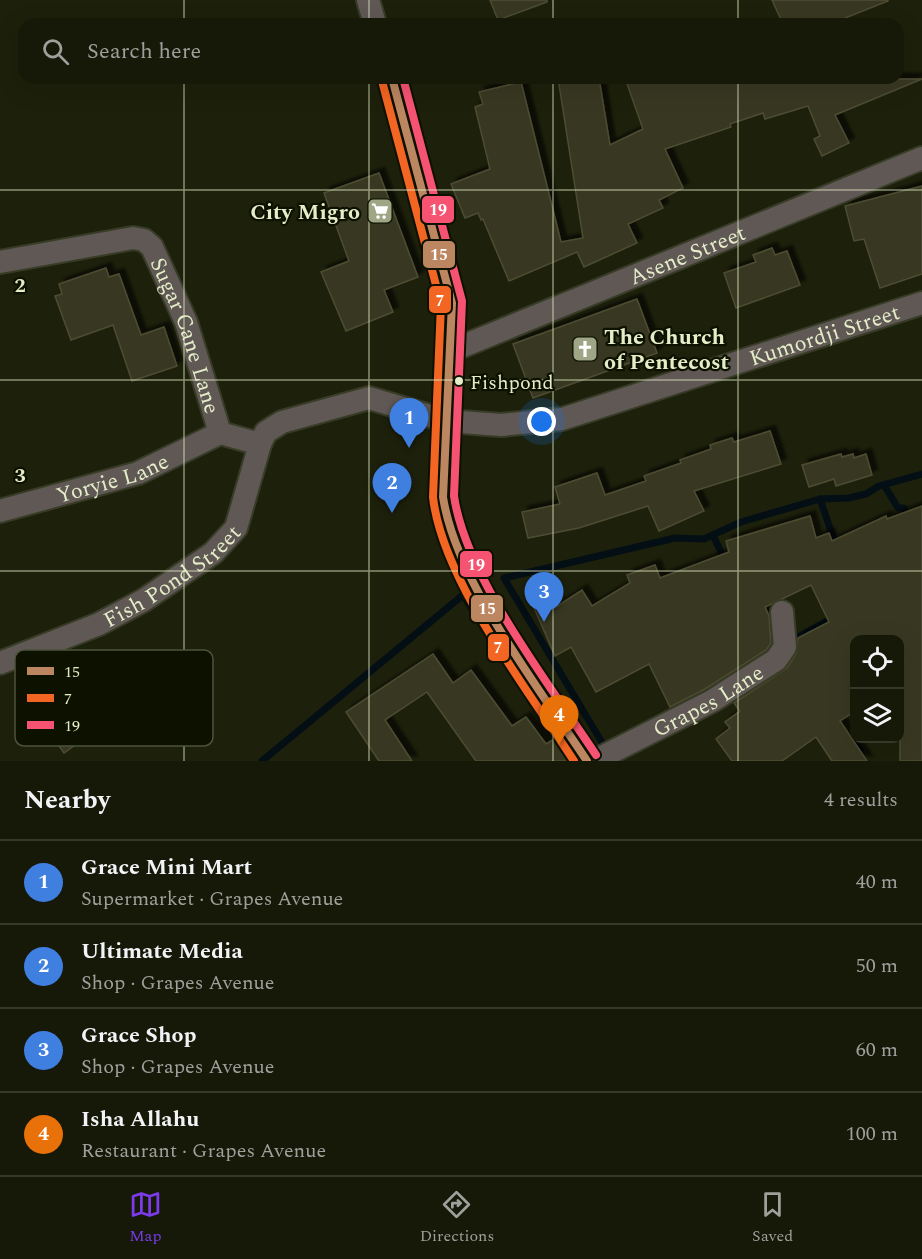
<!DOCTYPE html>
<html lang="en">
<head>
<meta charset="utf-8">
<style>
  body { margin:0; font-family:Spectral,serif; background:#232616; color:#f1f3f6 }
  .controls { position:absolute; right:18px; bottom:18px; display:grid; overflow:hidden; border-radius:12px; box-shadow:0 6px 24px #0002 }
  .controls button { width:54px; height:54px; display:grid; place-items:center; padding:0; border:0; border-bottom:2px solid #353829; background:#161908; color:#f1f3f6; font:30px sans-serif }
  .you { position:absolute; left:542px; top:422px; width:21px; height:21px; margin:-15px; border:4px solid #fff; border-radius:50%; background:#1a73e8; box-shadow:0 0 0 9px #1a73e833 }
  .badge { display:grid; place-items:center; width:39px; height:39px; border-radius:50%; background:#7c3aed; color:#fff; font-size:20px; font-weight:700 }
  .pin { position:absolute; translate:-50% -50px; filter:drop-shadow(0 2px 3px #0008) }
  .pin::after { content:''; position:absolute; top:32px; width:21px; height:18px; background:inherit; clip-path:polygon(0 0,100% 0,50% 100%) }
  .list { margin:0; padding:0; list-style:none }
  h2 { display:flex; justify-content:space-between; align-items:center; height:78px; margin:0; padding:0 24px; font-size:26px }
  h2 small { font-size:20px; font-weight:400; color:#9ea09c }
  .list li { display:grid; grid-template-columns:39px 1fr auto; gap:18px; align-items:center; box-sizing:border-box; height:84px; padding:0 24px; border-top:2px solid #353829 }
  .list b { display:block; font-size:22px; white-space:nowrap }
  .list p { margin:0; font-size:20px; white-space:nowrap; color:#9ea09c }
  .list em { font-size:20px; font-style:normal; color:#9ea09c }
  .icon { flex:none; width:33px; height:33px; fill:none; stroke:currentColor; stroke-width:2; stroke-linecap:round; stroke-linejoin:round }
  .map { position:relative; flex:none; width:922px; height:761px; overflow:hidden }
  .search { position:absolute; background:#161908; box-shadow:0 6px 24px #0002; left:18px; right:18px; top:18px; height:66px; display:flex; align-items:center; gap:15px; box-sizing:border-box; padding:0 21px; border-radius:18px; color:#9ea09c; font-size:22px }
  .sheet { height:414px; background:#161908 }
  nav { display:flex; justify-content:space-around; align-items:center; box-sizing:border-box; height:84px; border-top:2px solid #353829; background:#161908; font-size:16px; color:#9ea09c }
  nav a { display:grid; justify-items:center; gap:3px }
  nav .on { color:#7c3aed }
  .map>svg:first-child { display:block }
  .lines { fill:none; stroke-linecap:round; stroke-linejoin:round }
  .stream { stroke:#040f15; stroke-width:7 }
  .building { fill:#383820; stroke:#4d4c33; stroke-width:1.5; filter:url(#shadow) }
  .minor-casing { stroke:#383c27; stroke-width:26 }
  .minor { stroke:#5f5855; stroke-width:22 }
  .bus-1-casing { stroke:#0d1100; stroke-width:12 }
  .bus-2-casing { stroke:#0d1100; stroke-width:12 }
  .bus-3-casing { stroke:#0d1100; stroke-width:12 }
  .bus-1 { stroke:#bb8660; stroke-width:8 }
  .bus-2 { stroke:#f26522; stroke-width:8 }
  .bus-3 { stroke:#f65372; stroke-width:8 }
  .grid { fill:none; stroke:#e4edc7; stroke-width:1.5; stroke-opacity:0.55 }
  .bus-dot { fill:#e4edc7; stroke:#0d1100; stroke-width:2 }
  .labels { text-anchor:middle; stroke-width:4.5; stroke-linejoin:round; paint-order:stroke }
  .bus-label { font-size:20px; fill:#e4edc7; stroke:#0d1100; text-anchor:start }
  .poi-label { font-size:22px; font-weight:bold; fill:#e4edc7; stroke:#0d1100; text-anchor:end }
  .street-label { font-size:22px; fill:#e4edc7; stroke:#0d1100 }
  .key { fill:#0d1100; stroke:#4e533c; stroke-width:1.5 }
  .key-label { font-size:16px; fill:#e4edc7 }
  .grid-label { font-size:20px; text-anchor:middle; font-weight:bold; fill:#e4edc7; stroke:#0d1100; stroke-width:4.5; stroke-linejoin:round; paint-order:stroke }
  .line-badge { stroke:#0d1100; stroke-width:2 }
  .badge-label { font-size:16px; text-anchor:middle; font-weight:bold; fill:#fff }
</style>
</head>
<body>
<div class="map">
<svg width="922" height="761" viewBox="0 0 922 761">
  <defs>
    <filter id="shadow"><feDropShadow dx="5.5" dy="-5.5" stdDeviation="1.5" flood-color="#0009"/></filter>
  </defs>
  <rect width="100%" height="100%" fill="#1d210b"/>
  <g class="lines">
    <g class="stream">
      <path d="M884 485 898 508H904L910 520"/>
      <path d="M820 499 836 546 833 548"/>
      <path d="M713 535 726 563"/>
      <path d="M789 642 836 616"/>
      <path d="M848 736 860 750"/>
      <path d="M607 751 504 578 675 538 704 539 741 522 820 499 849 498 866 494 879 486 922 474"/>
      <path d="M262 761 463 595 499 652 556 733"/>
    </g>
  </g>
  <g class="building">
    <path d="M490 0H547V2L498 20Z"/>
    <path d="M772 0H888V1L830 24H783Z"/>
    <path d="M558 78H599L610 145 643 129 625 78 922 79 835 115 849 143 822 156 814 139 820 136 808 106 765 119 763 113 730 124 731 127 665 149 683 188 659 200 663 208 628 224 637 243 584 267 577 252 509 281 483 219 481 220 478 213 465 218 451 184 490 169 475 107 483 104 479 92 521 82 561 242 583 238Z"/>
    <path d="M379 173 418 277 384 290 393 312 346 331 321 272 349 261 324 193Z"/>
    <path d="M922 186V274L880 288 864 239 854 241 845 206Z"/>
    <path d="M772 248 775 255 787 251 800 285 736 308 724 273 756 262 753 255Z"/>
    <path d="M106 268 109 277 119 274 141 335 164 327 177 366 132 381 113 325 71 340 55 296 62 294 59 284Z"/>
    <path d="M637 299 657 353 533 398 513 344Z"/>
    <path d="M770 431 781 464 694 491 704 511 659 531 648 506 579 528 528 538 522 512 560 504 555 487 597 473 605 495 646 481 644 476 681 463 680 460 711 449 710 445 732 438 734 442Z"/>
    <path d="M841 454 842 457 853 454 854 458 866 454 872 475 836 486 834 479 809 487 802 465Z"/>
    <path d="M922 506V761H900V639H855V711L840 721 867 761H832L816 737 782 761H732L716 739 730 728 725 722 740 711 734 703 787 668 796 654 798 638 829 622 811 585 765 607 769 616 771 643 766 650 705 689 670 707 649 664 596 692 571 647 555 656 528 594 545 588 553 609 582 590 592 606 630 583 627 575 655 565 660 578 729 552 726 541 810 516 816 538 829 533 832 541 886 516 887 519Z"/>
    <path d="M433 654 453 683 471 670 512 726 526 717 546 744 556 738 571 761H476L427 692 385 720 412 761H379L346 712Z"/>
    <path d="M101 659 133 704 64 753 32 708Z"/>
  </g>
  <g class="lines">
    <g class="minor-casing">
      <g id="minor">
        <path d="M368 0 375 24"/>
        <path d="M392 78 452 303 444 460 443 497 447 524 457 549 494 619 587 761"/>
        <path id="s1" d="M0 262 133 238 144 240 152 247 186 322 220 433 260 444"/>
        <path id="s2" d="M451 351 922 158"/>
        <path id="s3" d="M0 511 138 473 220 433"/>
        <path id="s4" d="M0 663 99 624 144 600 213 553 236 528 260 444 266 432 282 422 369 398 447 421 501 425 562 419 922 303"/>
        <path id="s5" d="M594 761 712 701 776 660 785 647 782 612"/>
      </g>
    </g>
    <use href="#minor" class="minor"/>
    <g class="bus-1-casing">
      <path id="bus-1" d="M392 78 452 303 443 497C456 582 539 688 587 761"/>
    </g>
    <g class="bus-2-casing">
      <path id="bus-2" d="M382 81 441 304 433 497C442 580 528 690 574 761"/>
    </g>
    <g class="bus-3-casing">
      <path id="bus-3" d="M403 78 462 301 454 496C466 578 550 685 596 755"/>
    </g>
    <use href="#bus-1" class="bus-1"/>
    <use href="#bus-2" class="bus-2"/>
    <use href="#bus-3" class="bus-3"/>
  </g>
  <path class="grid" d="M184 0V24M369 0V24M553 0V24M738 0V24M184 78V761M369 78V761M553 78V761M738 78V761M0 190H922M0 380H922M0 571H922"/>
  <defs>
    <g id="supermarket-square" transform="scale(1.35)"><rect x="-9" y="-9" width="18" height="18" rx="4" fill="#9ea685" stroke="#0d1100"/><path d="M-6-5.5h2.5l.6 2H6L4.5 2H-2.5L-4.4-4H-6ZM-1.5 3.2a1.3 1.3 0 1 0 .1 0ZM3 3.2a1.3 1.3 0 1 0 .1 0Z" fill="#fff"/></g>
    <g id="church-square" transform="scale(1.35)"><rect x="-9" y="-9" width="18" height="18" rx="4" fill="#9ea685" stroke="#0d1100"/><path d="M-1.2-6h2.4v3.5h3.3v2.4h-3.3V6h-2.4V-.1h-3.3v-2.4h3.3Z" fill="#fff"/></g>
  </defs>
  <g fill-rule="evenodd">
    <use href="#supermarket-square" x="380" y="211"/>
    <use href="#church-square" x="585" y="349"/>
  </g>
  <circle class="bus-dot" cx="459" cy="381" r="5"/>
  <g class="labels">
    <g class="bus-label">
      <text x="470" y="389">Fishpond</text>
    </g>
    <g class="poi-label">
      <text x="360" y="219">City Migro</text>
      <text x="604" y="344" text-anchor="start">The Church<tspan x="604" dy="25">of Pentecost</tspan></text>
    </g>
    <g class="street-label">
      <text dy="8" stroke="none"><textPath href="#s2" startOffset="255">Asene Street</textPath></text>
      <text dy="8" stroke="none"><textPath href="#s4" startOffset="957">Kumordji Street</textPath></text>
      <text dy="8" stroke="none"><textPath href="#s1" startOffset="252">Sugar Cane Lane</textPath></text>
      <text dy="8" stroke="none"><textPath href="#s3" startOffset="117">Yoryie Lane</textPath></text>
      <text dy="8" stroke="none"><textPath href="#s4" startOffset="194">Fish Pond Street</textPath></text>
      <text dy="8" stroke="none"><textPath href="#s5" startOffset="129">Grapes Lane</textPath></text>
    </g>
  </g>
  <rect x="15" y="650" width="198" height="96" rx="9" class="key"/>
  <rect x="27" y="667" width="27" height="8" fill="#bb8660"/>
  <rect x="27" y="694" width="27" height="8" fill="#f26522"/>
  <rect x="27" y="721" width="27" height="8" fill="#f65372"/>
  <g class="key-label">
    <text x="64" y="677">15</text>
    <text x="64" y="704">7</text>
    <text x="64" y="731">19</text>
  </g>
  <g class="grid-label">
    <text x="20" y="292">2</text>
    <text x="20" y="482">3</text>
  </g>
  <g class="line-badge">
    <rect x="421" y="195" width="34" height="29" rx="6" fill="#f65372"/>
    <rect x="422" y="240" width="34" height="29" rx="6" fill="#bb8660"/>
    <rect x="428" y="285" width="24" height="29" rx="6" fill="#f26522"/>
    <rect x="459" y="550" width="34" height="28" rx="6" fill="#f65372"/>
    <rect x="470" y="594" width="34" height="29" rx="6" fill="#bb8660"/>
    <rect x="487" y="633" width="23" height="29" rx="6" fill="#f26522"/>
  </g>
  <g class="badge-label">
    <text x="438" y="215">19</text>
    <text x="439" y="260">15</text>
    <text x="440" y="306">7</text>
    <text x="476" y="570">19</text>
    <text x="487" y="614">15</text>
    <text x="498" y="653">7</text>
  </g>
</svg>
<div class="controls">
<button><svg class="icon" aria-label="locate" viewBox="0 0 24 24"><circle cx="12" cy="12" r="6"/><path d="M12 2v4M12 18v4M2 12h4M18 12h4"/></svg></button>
<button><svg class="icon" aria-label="layers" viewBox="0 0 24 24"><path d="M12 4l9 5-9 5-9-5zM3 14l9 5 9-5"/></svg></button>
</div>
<div class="you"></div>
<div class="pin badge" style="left:409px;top:448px;background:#3f7fe0">1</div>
<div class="pin badge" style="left:392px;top:513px;background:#3f7fe0">2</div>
<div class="pin badge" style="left:544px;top:622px;background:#3f7fe0">3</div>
<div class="pin badge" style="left:559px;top:745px;background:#e8710a">4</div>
<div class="search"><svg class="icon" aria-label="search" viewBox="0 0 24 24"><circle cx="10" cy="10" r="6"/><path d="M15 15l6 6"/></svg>Search here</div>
</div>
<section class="sheet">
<h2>Nearby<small>4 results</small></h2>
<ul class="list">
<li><span class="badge" style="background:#3f7fe0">1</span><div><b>Grace Mini Mart</b><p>Supermarket · Grapes Avenue</p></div><em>40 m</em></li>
<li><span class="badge" style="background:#3f7fe0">2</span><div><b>Ultimate Media</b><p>Shop · Grapes Avenue</p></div><em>50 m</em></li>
<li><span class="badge" style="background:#3f7fe0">3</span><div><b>Grace Shop</b><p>Shop · Grapes Avenue</p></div><em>60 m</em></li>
<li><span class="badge" style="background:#e8710a">4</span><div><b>Isha Allahu</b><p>Restaurant · Grapes Avenue</p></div><em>100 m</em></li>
</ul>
</section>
<nav>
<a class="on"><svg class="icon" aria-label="map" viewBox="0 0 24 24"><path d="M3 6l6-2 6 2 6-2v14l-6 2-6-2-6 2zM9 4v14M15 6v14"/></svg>Map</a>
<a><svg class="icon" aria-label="directions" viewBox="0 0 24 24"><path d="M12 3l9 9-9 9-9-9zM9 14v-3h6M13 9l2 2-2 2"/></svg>Directions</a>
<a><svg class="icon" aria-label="saved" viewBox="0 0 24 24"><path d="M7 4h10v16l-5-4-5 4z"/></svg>Saved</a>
</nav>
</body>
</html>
